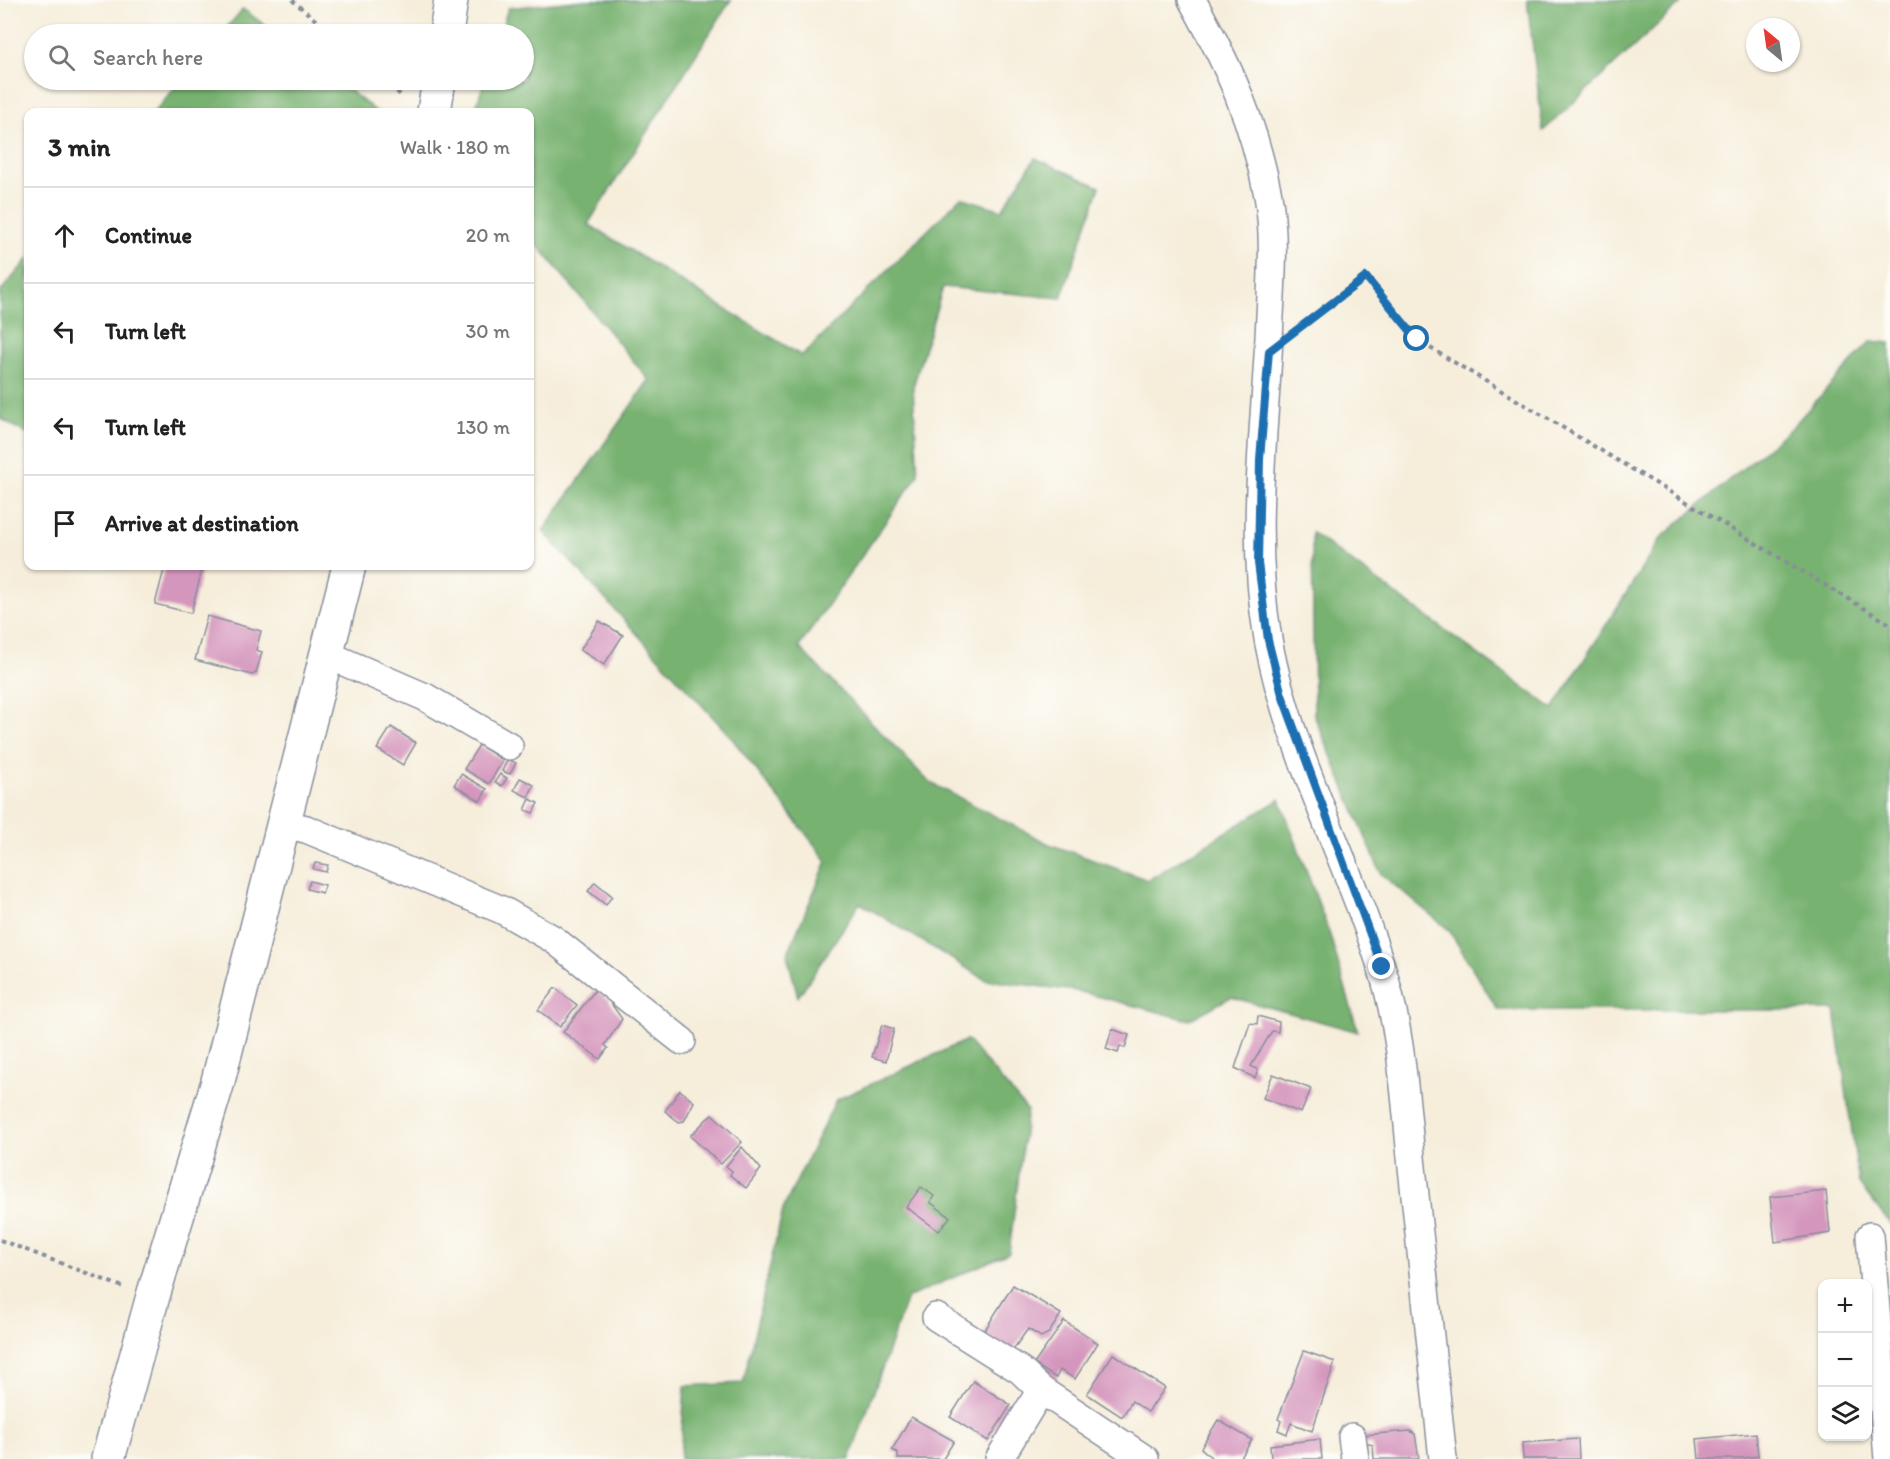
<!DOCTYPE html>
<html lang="en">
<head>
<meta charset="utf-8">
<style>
  body { margin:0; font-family:Itim,sans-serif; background:#f6f6f6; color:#222 }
  .controls { position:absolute; right:18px; bottom:18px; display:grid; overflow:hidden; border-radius:12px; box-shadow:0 2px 4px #0004 }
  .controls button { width:54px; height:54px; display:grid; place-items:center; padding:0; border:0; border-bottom:2px solid #e0e0e0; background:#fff; color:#222; font:30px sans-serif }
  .compass { position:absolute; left:1746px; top:18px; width:54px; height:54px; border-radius:50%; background:#fff; box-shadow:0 2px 4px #0004; rotate:331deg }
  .stop { position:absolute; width:18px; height:18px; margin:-14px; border:4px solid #1f6fb2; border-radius:50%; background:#fff }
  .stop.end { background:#1f6fb2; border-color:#fff; box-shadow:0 2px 6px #0008 }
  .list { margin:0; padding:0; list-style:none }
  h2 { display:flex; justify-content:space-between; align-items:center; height:78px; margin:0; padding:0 24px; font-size:26px }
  h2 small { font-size:20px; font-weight:400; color:#767676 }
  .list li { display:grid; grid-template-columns:39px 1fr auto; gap:18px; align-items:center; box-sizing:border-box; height:96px; padding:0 24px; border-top:2px solid #e0e0e0 }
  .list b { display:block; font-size:22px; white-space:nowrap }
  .list em { font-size:20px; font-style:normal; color:#767676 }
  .icon { flex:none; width:33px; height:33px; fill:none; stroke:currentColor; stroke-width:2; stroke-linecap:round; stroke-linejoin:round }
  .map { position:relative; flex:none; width:1890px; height:1459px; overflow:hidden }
  .search { position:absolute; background:#fff; box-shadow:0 2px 4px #0004; left:24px; top:24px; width:510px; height:66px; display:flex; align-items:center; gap:15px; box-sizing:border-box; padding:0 21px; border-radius:33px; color:#767676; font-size:22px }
  .panel { position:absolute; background:#fff; box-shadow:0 2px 4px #0004; left:24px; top:108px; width:510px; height:462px; border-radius:12px }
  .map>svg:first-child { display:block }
  .forest { fill:#78b271; stroke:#4a7068; stroke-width:1.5 }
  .building { fill:#d596bd }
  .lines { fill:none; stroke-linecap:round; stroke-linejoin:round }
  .minor-casing { stroke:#888e9c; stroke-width:30 }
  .tertiary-casing { stroke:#888e9c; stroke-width:36 }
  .path { stroke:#888e9c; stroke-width:4; stroke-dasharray:4.5 4.5; stroke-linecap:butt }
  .minor { stroke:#fff; stroke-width:27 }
  .tertiary { stroke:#fff; stroke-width:33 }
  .route { stroke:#1f6fb2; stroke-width:8 }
</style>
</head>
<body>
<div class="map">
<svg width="1890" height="1459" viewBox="0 0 1890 1459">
  <rect width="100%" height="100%" fill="#fdfcf7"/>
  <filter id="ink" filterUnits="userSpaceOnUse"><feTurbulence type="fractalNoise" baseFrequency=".0167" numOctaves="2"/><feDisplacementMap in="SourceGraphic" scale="12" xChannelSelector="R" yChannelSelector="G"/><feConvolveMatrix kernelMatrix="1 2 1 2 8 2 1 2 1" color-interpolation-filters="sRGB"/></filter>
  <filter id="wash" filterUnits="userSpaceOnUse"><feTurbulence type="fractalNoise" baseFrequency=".008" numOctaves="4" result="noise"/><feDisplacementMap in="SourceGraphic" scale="24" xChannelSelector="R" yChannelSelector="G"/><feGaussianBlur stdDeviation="1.35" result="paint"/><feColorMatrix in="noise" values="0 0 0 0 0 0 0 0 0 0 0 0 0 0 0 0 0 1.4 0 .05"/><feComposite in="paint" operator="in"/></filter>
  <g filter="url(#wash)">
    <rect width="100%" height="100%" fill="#f6eedb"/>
    <g class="forest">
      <path d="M585 0H731L588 224 802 356 961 197 1002 210 1035 158 1100 187 1061 298 943 287 913 387 918 475 799 647 929 782 1049 844 1148 880 1280 799 1329 932 1358 1032 1231 997 1189 1020 1077 991 986 980 860 903 798 997 787 955 827 861 730 736 543 531 649 380 530 236V112H474L485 80H524V34H500L508 8Z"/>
      <path d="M1527 0H1684L1543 131Z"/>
      <path d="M243 9 277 34H221Z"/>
      <path d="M182 80H336L377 112H154Z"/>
      <path d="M28 259V435L0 418V292Z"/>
      <path d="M1871 341 1890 343V1224L1859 1184 1835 1010H1498L1449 930 1381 874 1314 715 1312 533 1553 709 1661 538 1793 426Z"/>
      <path d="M967 1040 1027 1110 1009 1253 907 1298 850 1459H680L685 1386 743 1383 783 1209 836 1100Z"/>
    </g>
    <g id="blocks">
      <g class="building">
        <path d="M165 566H203L191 613 155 604Z"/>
        <path d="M207 616 261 631 256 650 262 652 256 673 252 675 195 660Z"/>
        <path d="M599 621 623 635 604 665 580 650Z"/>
        <path d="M391 727 416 743 403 765 377 749Z"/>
        <path d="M479 745 503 760 489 784 464 769Z"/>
        <path d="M508 759 516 763 510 774 502 771Z"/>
        <path d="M461 774 487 789 480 801 454 785Z"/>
        <path d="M500 774 507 778 502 786 495 782Z"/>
        <path d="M520 778 534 785 528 797 514 790Z"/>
        <path d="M530 799 538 803 533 813 525 810Z"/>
        <path d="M315 863 328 865 326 872 313 869Z"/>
        <path d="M310 881 325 885 322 893 307 889Z"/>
        <path d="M595 882 612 896 606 905 588 891Z"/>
        <path d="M555 988 577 1005 560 1027 538 1010Z"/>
        <path d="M595 990 608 999 622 1019 605 1045 608 1048 600 1059 563 1032Z"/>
        <path d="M1258 1016 1279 1022 1278 1032 1272 1031 1251 1066 1258 1070 1255 1078 1235 1068 1250 1023 1257 1024Z"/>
        <path d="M882 1025 894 1029 886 1061 872 1057Z"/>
        <path d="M1112 1029 1129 1035 1125 1048 1120 1046 1118 1053 1106 1049Z"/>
        <path d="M1273 1074 1311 1089 1301 1113 1263 1098Z"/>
        <path d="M680 1090 694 1102 684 1121 679 1122 665 1111Z"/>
        <path d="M712 1114 742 1142 721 1164 690 1136Z"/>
        <path d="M742 1147 761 1169 746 1188 730 1175 732 1171 726 1166Z"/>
        <path d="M921 1187 934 1196 930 1202 950 1217 939 1231 906 1207Z"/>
        <path d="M1826 1191 1830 1233 1775 1242 1770 1197Z"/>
        <path d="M1013 1285 1061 1314 1049 1333 1041 1337 1028 1329 1012 1351 983 1333Z"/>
        <path d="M1064 1321 1098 1343 1075 1379 1060 1370 1056 1378 1034 1364Z"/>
        <path d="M1304 1351 1335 1362 1312 1431 1291 1423 1287 1434 1278 1430 1281 1421 1278 1419Z"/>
        <path d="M1113 1354 1165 1388 1148 1412 1132 1401 1122 1417 1087 1394Z"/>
        <path d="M973 1381 1011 1405 988 1441 950 1417Z"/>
        <path d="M911 1417 954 1441 943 1459H898V1453L892 1450Z"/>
        <path d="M1218 1420 1252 1440 1240 1459H1213L1201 1448Z"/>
        <path d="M1410 1431 1415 1434 1419 1459H1374L1373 1445 1364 1443 1363 1435Z"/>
        <path d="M1756 1433 1758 1456 1735 1459H1699L1697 1439Z"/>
        <path d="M1320 1439 1322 1459H1271L1270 1445Z"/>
        <path d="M1578 1439 1579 1459H1523L1522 1443Z"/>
      </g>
    </g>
  </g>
  <g filter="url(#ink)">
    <use href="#blocks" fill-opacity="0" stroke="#888e9c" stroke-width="1.5"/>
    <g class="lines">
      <g class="minor-casing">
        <g id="minor">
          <path d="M1192 0C1229 66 1253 120 1268 195 1275 234 1272 276 1270 316 1266 425 1249 530 1268 639 1288 750 1347 858 1381 966 1402 1031 1405 1099 1412 1167 1422 1264 1433 1362 1443 1459"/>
          <path d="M328 655 425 697 509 746"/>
          <path d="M284 824 306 829 502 910 553 939 682 1041"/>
          <path d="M1870 1236 1888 1459"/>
          <path d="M936 1317 1020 1370 1041 1390"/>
          <path d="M1352 1437 1355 1459"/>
          <path d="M999 1459 1041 1390 1145 1459"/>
        </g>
      </g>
      <g class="tertiary-casing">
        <g id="tertiary">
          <path d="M446 34 451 0"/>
          <path d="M434 112 439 80"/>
          <path d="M108 1459 153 1296 217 1085 349 566"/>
        </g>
      </g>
      <g class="path">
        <path d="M292 0 332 34"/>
        <path d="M383 80 403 97"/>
        <path d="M1300 328 1367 277 1417 340 1890 624"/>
        <path d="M0 1240 123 1287"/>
      </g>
      <use href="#minor" class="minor"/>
      <use href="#tertiary" class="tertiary"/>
    </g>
  </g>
  <g class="lines" filter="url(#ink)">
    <path class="route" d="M1382 967 1282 695 1268 640 1258 563 1260 459 1269 351 1366 277 1417 339"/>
  </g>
</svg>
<div class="controls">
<button>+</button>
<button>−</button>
<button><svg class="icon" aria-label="layers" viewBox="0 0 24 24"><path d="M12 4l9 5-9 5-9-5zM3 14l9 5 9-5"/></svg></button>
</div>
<svg class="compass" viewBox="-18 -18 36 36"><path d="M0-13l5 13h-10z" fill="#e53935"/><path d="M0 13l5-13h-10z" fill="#767676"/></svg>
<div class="stop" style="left:1417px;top:339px"></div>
<div class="stop end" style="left:1382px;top:967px"></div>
<div class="search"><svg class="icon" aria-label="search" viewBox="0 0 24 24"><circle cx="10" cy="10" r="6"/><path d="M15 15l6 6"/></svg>Search here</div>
<section class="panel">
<h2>3 min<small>Walk · 180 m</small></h2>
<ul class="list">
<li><svg class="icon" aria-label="ahead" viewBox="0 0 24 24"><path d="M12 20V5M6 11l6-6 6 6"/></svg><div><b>Continue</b></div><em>20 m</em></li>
<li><svg class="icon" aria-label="left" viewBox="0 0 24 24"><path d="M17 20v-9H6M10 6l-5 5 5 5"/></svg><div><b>Turn left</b></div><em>30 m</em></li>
<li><svg class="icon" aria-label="left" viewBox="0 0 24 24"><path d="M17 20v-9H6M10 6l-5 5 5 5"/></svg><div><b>Turn left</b></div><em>130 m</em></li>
<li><svg class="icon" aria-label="arrive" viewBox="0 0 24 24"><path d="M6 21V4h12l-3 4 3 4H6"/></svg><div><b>Arrive at destination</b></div></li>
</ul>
</section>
</div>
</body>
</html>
